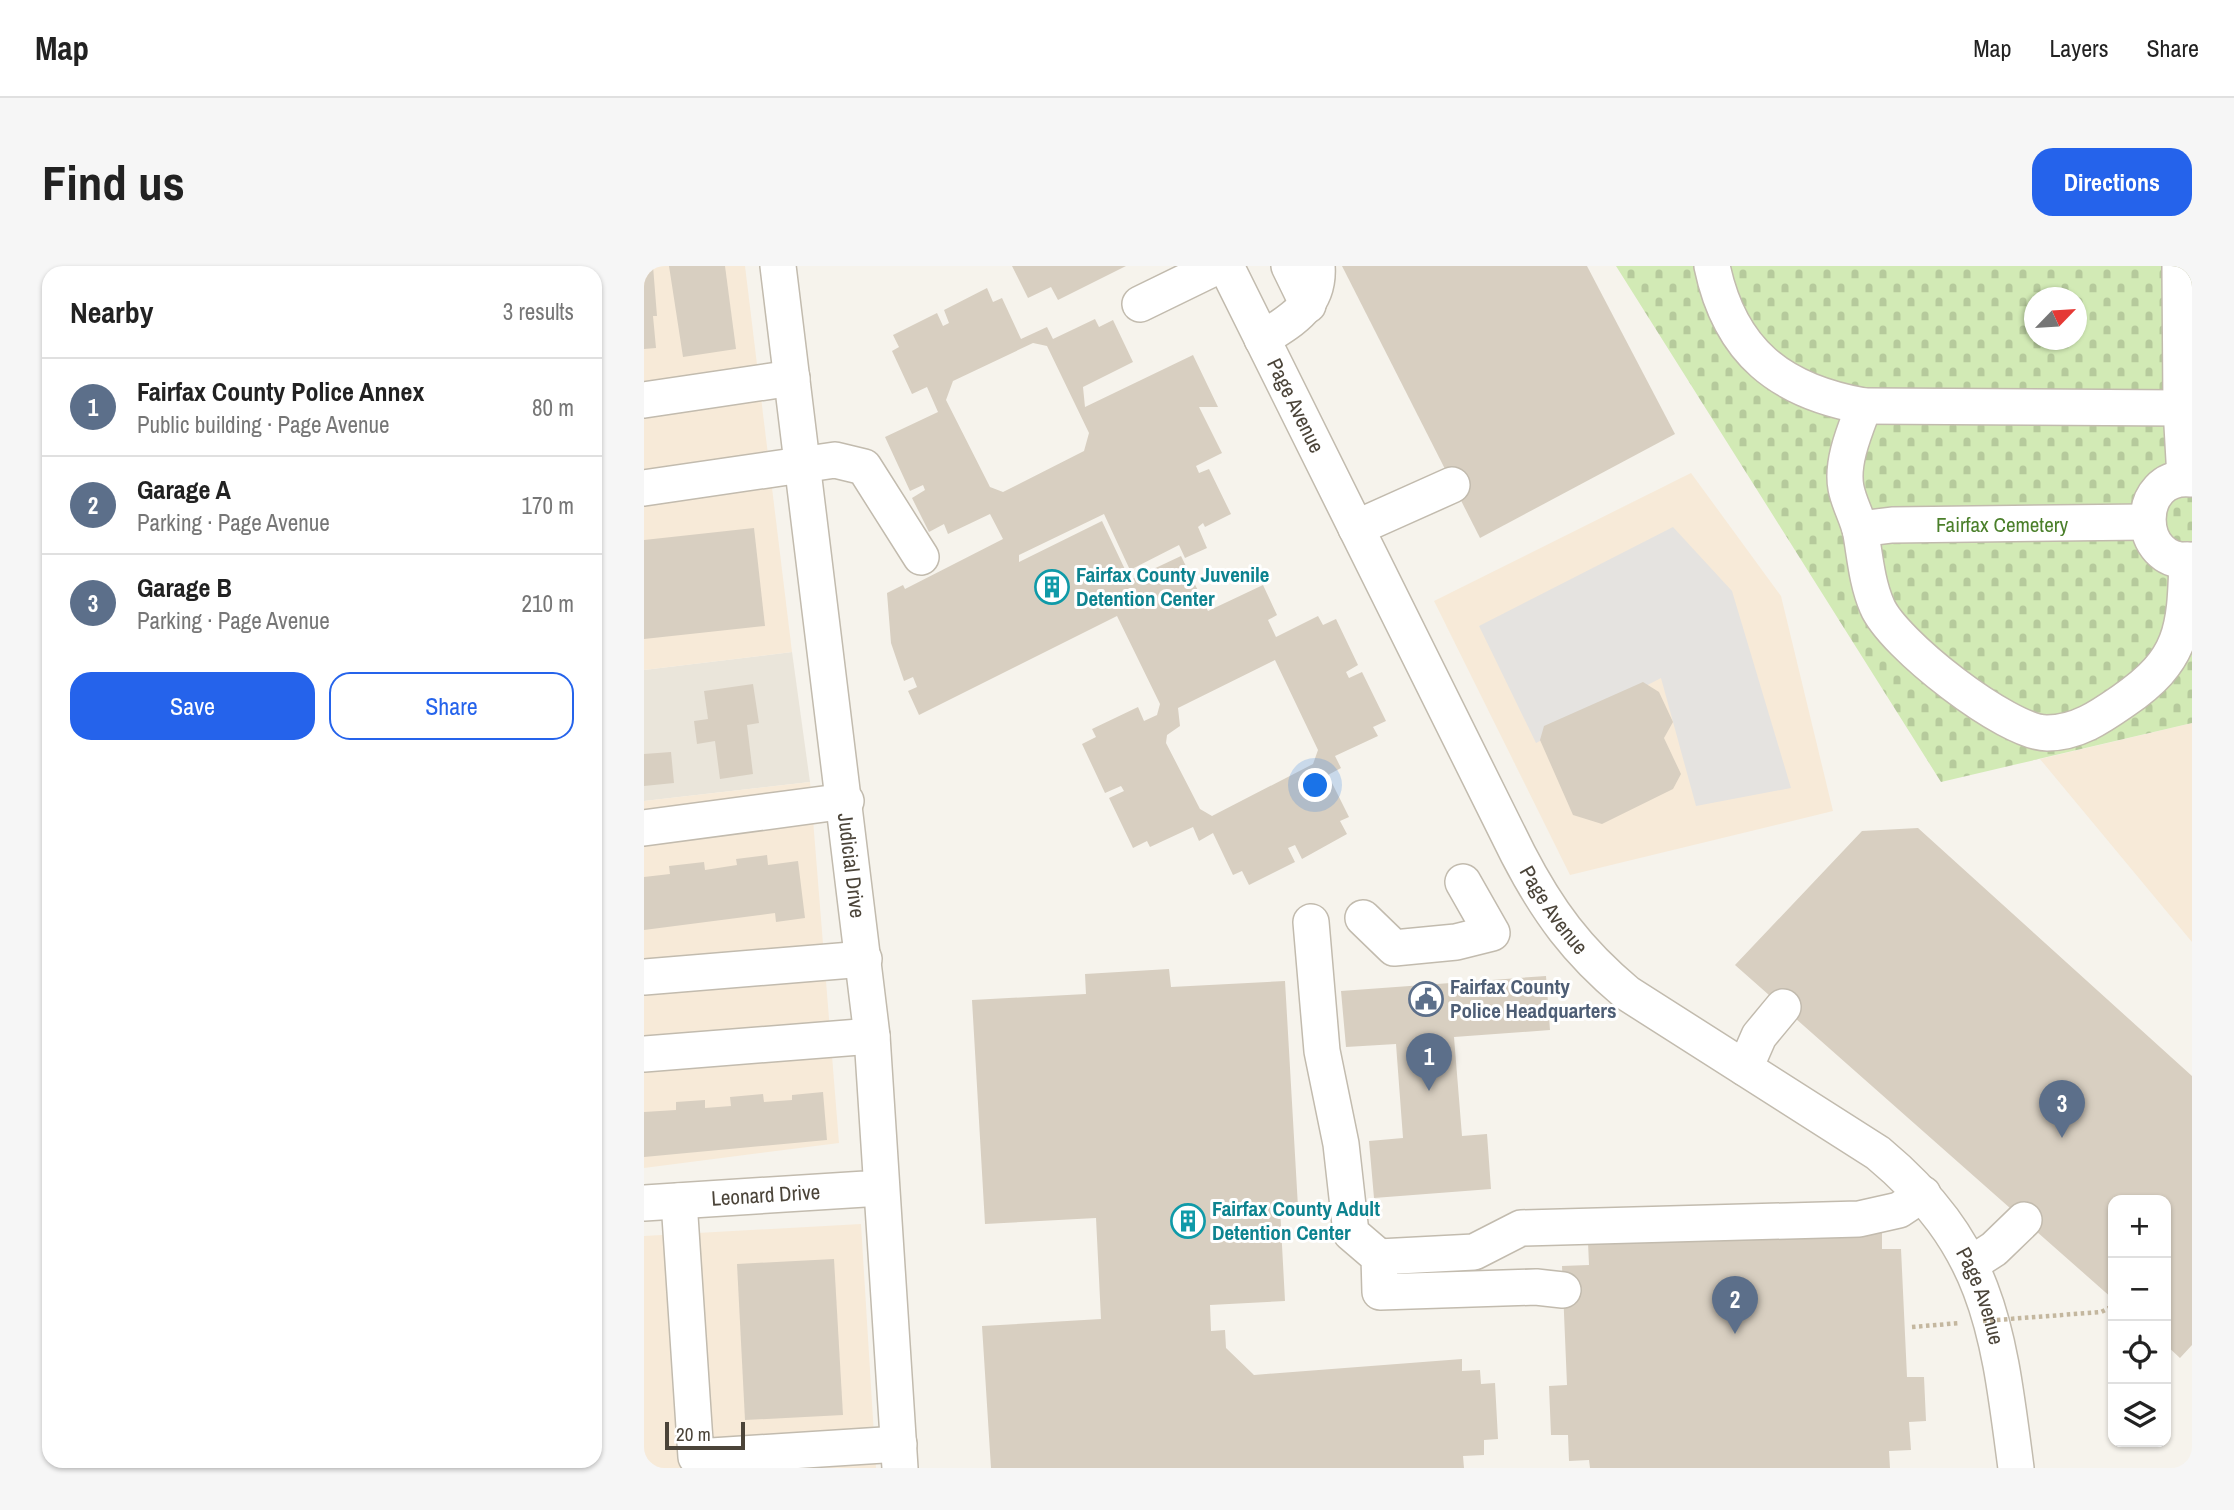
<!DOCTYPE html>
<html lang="en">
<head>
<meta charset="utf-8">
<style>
  body { margin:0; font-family:"Archivo Narrow",sans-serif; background:#f6f6f6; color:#222 }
  .controls { position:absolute; right:21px; bottom:21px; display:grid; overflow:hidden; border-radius:14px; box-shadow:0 2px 5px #0004 }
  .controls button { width:63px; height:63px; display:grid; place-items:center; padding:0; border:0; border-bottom:2px solid #e0e0e0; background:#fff; color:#222; font:35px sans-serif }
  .compass { position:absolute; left:1380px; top:21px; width:63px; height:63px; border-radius:50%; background:#fff; box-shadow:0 2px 5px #0004; rotate:65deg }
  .scale { position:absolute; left:21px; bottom:18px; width:80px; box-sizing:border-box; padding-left:7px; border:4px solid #4b4439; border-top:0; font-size:19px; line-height:24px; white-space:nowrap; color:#4b4439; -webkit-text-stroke:5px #fff; paint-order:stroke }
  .you { position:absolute; left:672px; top:520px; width:24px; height:24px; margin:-18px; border:5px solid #fff; border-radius:50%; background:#1a73e8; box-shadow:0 0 0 10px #1a73e833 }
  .badge { display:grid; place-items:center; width:46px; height:46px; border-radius:50%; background:#2563eb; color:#fff; font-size:23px; font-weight:700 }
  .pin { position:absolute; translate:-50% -58px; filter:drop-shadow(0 2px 4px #0008) }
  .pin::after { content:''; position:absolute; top:37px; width:24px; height:21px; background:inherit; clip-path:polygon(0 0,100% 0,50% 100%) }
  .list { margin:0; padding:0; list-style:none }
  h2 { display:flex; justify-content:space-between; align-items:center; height:91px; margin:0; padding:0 28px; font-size:30px }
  h2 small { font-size:23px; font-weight:400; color:#767676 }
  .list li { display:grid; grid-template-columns:46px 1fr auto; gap:21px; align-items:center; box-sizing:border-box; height:98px; padding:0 28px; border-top:2px solid #e0e0e0 }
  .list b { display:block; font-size:26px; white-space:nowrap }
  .list p { margin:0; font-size:23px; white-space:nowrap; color:#767676 }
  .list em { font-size:23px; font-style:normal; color:#767676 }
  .actions { display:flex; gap:14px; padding:21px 28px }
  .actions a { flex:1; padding:16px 0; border:2px solid #2563eb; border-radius:21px; text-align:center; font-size:24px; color:#2563eb }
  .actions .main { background:#2563eb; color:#fff }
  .icon { flex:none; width:38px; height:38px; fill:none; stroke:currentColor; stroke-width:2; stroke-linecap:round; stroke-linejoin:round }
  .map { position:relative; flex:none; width:1548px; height:1202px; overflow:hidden; border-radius:21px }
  header { display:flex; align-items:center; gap:42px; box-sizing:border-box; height:98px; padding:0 35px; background:#fff; border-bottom:2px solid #e0e0e0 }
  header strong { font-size:33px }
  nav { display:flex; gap:38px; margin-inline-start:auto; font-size:24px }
  .intro { display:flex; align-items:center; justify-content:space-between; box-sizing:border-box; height:168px; padding:0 42px }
  h1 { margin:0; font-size:49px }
  .button { padding:18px 32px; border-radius:21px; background:#2563eb; color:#fff; font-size:24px; font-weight:700 }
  main { display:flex; gap:42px; padding:0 42px }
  aside { flex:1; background:#fff; border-radius:21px; box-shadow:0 2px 5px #0004 }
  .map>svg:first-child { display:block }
  .residential { fill:#eae5da }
  .commercial { fill:#f7ead8 }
  .cemetery { fill:url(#cemetery-stones); fill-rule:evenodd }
  .parking { fill:#e5e3e0 }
  .building { fill:#d8cfc1; fill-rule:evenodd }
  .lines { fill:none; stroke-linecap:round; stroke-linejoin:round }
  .minor-casing { stroke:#c2bbae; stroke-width:38 }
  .path { stroke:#c4b79f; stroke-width:4.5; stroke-dasharray:3.5 3.5; stroke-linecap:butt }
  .minor { stroke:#fff; stroke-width:35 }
  .path-bridge { stroke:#c4b79f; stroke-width:4.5; stroke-dasharray:3.5 3.5; stroke-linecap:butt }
  .labels { text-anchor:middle; stroke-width:6; stroke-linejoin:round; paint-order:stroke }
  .street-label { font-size:21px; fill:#4b4439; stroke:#fff }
  .park-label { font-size:21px; fill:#4a7f2a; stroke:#fff }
  .culture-label { font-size:21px; font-weight:bold; fill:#0d838f; stroke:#fff; text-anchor:start }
  .service-label { font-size:21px; font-weight:bold; fill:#4e5e75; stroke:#fff; text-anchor:start }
</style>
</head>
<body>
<header>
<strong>Map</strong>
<nav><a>Map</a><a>Layers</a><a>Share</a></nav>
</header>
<div class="intro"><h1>Find us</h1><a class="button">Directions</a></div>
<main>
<aside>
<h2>Nearby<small>3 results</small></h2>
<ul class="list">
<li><span class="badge" style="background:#5c6f8a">1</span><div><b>Fairfax County Police Annex</b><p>Public building · Page Avenue</p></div><em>80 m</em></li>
<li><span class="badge" style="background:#5c6f8a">2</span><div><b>Garage A</b><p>Parking · Page Avenue</p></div><em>170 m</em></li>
<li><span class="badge" style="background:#5c6f8a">3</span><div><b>Garage B</b><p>Parking · Page Avenue</p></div><em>210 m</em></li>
</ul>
<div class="actions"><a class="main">Save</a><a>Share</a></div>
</aside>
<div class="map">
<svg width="1548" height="1202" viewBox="0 0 1548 1202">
  <defs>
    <pattern id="cemetery-stones" width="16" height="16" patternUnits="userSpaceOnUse" patternTransform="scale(1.75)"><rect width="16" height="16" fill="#d2eab5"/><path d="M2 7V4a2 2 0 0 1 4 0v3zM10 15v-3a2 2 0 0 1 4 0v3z" fill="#b6ca9c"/></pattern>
  </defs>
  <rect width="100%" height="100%" fill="#f6f3ec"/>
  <path class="residential" d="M148 386 166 516 0 535V404Z"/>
  <g class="commercial">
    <path d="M0 0H101L148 386 0 404Z"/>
    <path d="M1047 207 1137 330 1189 545 926 609 790 335Z"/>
    <path d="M1548 457V676L1396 493Z"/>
    <path d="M166 516 195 877 0 902V535Z"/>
    <path d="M217 958 232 1202H0V970Z"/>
  </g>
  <path class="cemetery" d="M972 0H1548V457L1297 516ZM1391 32H1433V74H1391Z"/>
  <path class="parking" d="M1029 261 1088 325 1147 522 1052 540 1017 412 892 477 835 360Z"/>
  <g class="building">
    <path d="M0 0H9L13 50H9L12 82 0 83Z"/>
    <path d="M25 0H81L92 83 39 91Z"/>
    <path d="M368 0H482L414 34 407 21 384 32Z"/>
    <path d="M698 0H943L1031 168 836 272Z"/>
    <path d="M343 22 349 36 358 32 377 73 403 61 409 73 451 53 455 61 469 54 489 96 439 121 441 141 549 89 574 141H555L578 187 552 200 555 207 565 203 587 248 561 261 559 257 554 261 563 282 541 292 535 279 486 304 460 248 375 289V296L458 255 486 314 537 290 564 345 619 319 633 349 624 354 632 371 674 350 679 359 692 353 714 399 702 406 705 412 718 406 742 455 729 461 734 470 691 490 697 502 684 509 705 551 696 555 703 568 658 593 651 579 644 582 651 596 605 619 598 605 589 609 569 567 555 575 549 561 506 581 503 575 489 582 465 532 480 525 477 520 461 527 438 478 452 471 448 463 494 441 500 455 513 449 516 438 473 350 275 449 264 425 273 421 269 411 260 415 247 377 243 327 259 319 261 323 359 273 346 248 304 268 300 258 285 266 268 232 281 224 279 219 266 225 241 171 294 146 283 121 268 128 248 85 255 81 249 69 293 47 299 60 305 57 300 44ZM389 77 403 80 445 167 440 185 359 226 346 221 302 134 309 115ZM631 394 674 484 669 498 568 550 556 543 522 477 523 469 536 460 534 442Z"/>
    <path d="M110 262 121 360 0 373V274Z"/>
    <path d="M999 416 1015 426 1029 456 1020 472 1037 508 1029 523 958 558 929 549 896 474 900 460Z"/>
    <path d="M109 418 115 457 103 459 109 508 76 513 71 475 53 478 50 455 64 453 60 425Z"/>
    <path d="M27 486 30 517 0 520V488Z"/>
    <path d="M1274 562 1548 810V1079L1536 1092 1522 1079V934H1469V1033L1091 699 1218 565Z"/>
    <path d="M123 589 124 599 154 595 161 652 132 656 131 647 0 664V611L26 608 25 600 60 596 61 604 93 599 92 593Z"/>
    <path d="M525 703 527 721 641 715 654 941 636 942 641 1035 566 1039 567 1065 581 1064 582 1082 610 1109 818 1093V1105L836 1104 837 1118 851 1117 854 1173 840 1174V1189L819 1190 820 1202H347L338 1060 457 1053 452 952 341 958 328 734 442 728 441 708Z"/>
    <path d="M902 710 906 764 810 771 818 870 843 868 847 923 730 932 725 875 759 872 752 778 702 781 697 725Z"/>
    <path d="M179 826 183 874 0 891V846L32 844V836L61 834V842L87 840 86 831 119 828 120 836 148 834V829Z"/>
    <path d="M1238 965V983H1257L1263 1111H1280L1282 1155 1265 1156 1267 1184 1245 1185 1246 1202H946L945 1194 925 1195 924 1169H907L905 1120 923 1119 918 1000 945 999 944 976Z"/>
    <path d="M190 993 199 1149 101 1154 93 998Z"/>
  </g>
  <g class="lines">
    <g class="minor-casing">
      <g id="minor">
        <path id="s1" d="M134 0 228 770 256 1202"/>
        <path id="s2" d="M582 0 874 588C904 646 933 685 983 727L1234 887C1347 981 1354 1066 1372 1202"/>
        <path d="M645 0 664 39"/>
        <path d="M1068 0C1086 86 1136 125 1220 140 1211 164 1197 196 1202 222 1205 238 1214 252 1217 268 1221 291 1223 317 1233 340 1248 377 1363 467 1403 467 1433 467 1456 451 1479 435 1539 394 1541 364 1543 294"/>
        <path d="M1536 0 1537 142 1541 212"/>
        <path d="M496 38 574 0"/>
        <path d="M618 73C647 55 676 39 673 0"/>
        <path d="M0 134 148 112"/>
        <path d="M1220 140 1537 142"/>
        <path d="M1548 213C1489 206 1490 301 1548 294"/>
        <path d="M0 222 191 194 220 201 277 291"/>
        <path d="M712 262 808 219"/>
        <path d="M1216 263 1248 259 1502 256"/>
        <path d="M0 562 202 535"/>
        <path d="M719 652 750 682 812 676 848 667 819 616"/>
        <path d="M667 656 678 785 697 878 707 967 735 991 736 1026 892 1021 919 1024"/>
        <path d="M0 711 220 693"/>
        <path d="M0 788 228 770"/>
        <path d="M1101 802 1115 770 1139 741"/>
        <path d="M35 935 52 1191 255 1178"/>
        <path id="s3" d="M0 937 237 922 231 919"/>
        <path d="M735 991 830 986 877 962 1215 953 1255 944 1279 928"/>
        <path d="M1327 998 1350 983 1380 954"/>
      </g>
    </g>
    <path class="path" d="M1268 1061 1316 1057"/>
    <use href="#minor" class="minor"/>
    <path class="path-bridge" d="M1339 1055 1457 1046 1469 1040"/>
  </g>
  <defs>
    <g id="building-ring" transform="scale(1.75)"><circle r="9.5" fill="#fff" stroke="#0f9aa8" stroke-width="1.5"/><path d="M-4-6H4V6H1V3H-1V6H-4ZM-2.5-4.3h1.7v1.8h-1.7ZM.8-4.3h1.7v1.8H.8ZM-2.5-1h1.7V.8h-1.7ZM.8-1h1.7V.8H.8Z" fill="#0f9aa8"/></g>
    <g id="civic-ring" transform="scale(1.75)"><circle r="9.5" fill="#fff" stroke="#5c6f8a" stroke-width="1.5"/><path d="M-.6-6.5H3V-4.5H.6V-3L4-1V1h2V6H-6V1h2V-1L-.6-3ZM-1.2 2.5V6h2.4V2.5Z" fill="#5c6f8a"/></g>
  </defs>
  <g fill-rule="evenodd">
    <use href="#building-ring" x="408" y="321"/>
    <use href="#civic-ring" x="782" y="733"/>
    <use href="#building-ring" x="544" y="955"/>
  </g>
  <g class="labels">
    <g class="street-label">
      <text dy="7" stroke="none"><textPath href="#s2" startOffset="156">Page Avenue</textPath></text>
      <text dy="7" stroke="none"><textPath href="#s1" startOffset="604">Judicial Drive</textPath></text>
      <text dy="7" stroke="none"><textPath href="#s2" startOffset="723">Page Avenue</textPath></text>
      <text dy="7" stroke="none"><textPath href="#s3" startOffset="122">Leonard Drive</textPath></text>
      <text dy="7" stroke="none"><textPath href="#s2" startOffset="1311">Page Avenue</textPath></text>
    </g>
    <g class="park-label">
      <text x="1358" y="266">Fairfax Cemetery</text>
    </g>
    <g class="culture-label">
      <text x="432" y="316">Fairfax County Juvenile<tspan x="432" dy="24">Detention Center</tspan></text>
      <text x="568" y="950">Fairfax County Adult<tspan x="568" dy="24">Detention Center</tspan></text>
    </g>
    <g class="service-label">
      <text x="806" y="728">Fairfax County<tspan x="806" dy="24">Police Headquarters</tspan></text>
    </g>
  </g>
</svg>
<div class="controls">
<button>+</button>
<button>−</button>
<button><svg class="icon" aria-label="locate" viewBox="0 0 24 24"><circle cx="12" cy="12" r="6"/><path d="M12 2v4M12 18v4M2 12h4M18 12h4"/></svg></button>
<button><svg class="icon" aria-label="layers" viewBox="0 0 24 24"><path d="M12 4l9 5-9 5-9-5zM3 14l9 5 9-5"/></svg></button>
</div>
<svg class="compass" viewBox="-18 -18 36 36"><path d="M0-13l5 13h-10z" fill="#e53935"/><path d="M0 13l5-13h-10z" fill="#767676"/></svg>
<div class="scale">20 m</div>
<div class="you"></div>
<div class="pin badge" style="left:785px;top:825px;background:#5c6f8a">1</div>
<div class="pin badge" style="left:1091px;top:1068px;background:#5c6f8a">2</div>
<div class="pin badge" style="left:1418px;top:872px;background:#5c6f8a">3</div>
</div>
</main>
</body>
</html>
